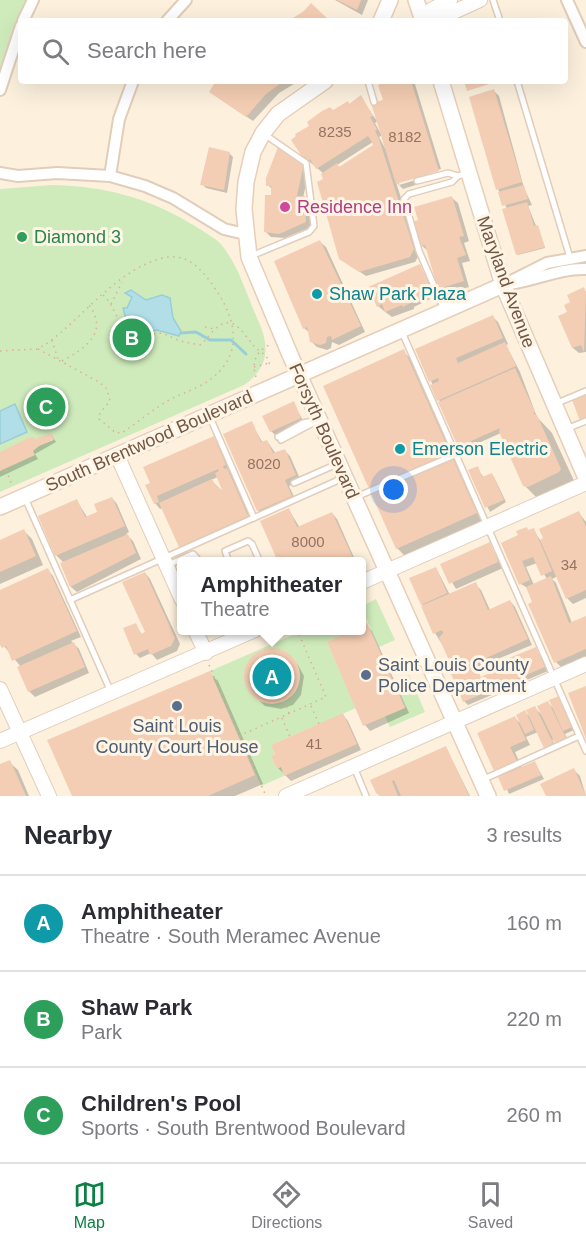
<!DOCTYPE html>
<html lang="en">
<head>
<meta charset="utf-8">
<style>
  body { margin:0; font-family:Arial,sans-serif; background:#f7f7f7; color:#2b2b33 }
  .you { position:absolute; left:394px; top:490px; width:21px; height:21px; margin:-15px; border:4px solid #fff; border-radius:50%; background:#1a73e8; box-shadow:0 0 0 9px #1a73e833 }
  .badge { display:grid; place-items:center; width:39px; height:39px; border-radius:50%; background:#0b8043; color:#fff; font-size:20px; font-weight:700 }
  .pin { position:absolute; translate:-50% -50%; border:3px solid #fff; box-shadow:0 2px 6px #0006 }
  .popup { position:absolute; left:177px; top:557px; width:189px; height:78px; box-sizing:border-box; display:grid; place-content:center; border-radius:6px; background:#fff; filter:drop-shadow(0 2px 4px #0005); font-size:20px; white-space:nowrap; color:#7c7c81 }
  .popup b { font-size:22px; color:#2b2b33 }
  .popup::after { content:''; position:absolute; left:50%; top:100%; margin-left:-12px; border:12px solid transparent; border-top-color:#fff }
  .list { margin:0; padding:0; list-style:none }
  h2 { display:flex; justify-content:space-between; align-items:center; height:78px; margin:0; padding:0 24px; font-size:26px }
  h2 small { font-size:20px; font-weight:400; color:#7c7c81 }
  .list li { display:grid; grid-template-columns:39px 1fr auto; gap:18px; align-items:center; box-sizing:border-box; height:96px; padding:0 24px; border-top:2px solid #e1e1e2 }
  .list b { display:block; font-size:22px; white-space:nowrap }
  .list p { margin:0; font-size:20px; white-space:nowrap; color:#7c7c81 }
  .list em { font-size:20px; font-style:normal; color:#7c7c81 }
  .icon { flex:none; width:33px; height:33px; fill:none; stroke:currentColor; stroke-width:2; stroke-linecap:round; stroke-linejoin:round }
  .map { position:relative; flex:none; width:586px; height:796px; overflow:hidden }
  .search { position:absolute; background:#fff; box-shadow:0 6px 24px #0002; left:18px; right:18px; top:18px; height:66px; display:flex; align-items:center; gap:15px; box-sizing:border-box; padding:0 21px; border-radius:6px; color:#7c7c81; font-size:22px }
  .sheet { height:366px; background:#fff }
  nav { display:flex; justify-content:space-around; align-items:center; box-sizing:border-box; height:84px; border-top:2px solid #e1e1e2; background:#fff; font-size:16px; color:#7c7c81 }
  nav a { display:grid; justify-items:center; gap:3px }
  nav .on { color:#0b8043 }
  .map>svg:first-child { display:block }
  .green { fill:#cfebbc }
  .water { fill:#b2dfe7; stroke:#98ced9; stroke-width:1.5 }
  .shadow { fill:#0003; fill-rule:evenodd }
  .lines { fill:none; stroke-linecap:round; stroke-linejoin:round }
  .stream { stroke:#98ced9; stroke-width:3 }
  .building { fill:#f4ceb4 }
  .service-casing { stroke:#e1cdba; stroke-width:8 }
  .minor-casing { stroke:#e1cdba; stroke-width:14 }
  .tertiary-casing { stroke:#e1cdba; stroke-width:16 }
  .secondary-casing { stroke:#e7ceb8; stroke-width:18 }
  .path { stroke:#d8b198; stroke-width:1.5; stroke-dasharray:1.5 4.5; stroke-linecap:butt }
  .service { stroke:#fff; stroke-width:5 }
  .minor { stroke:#fff; stroke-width:10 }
  .tertiary { stroke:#fff; stroke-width:14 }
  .secondary { stroke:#fff; stroke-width:15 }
  .hotel-dot { fill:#d1479c; stroke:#fff5e5; stroke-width:2 }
  .leisure-dot { fill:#2e9e5b; stroke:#fff5e5; stroke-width:2 }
  .culture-dot { fill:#0f9aa8; stroke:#fff5e5; stroke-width:2 }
  .service-dot { fill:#5c6f8a; stroke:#fff5e5; stroke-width:2 }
  .labels { text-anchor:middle; stroke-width:6; stroke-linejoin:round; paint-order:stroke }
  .number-label { font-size:15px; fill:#947461 }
  .hotel-label { font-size:18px; fill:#b23c85; stroke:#fff5e5; text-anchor:start }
  .leisure-label { font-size:18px; fill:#27864d; stroke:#fff5e5; text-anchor:start }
  .street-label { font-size:18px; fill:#745645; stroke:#fff5e5 }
  .culture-label { font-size:18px; fill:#0d838f; stroke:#fff5e5; text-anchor:start }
  .service-label { font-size:18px; fill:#4e5e75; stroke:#fff5e5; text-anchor:start }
</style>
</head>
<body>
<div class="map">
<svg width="586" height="796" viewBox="0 0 586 796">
  <rect width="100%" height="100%" fill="#fdf1de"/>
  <g class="green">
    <path d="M0 0H33L0 90Z"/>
    <path d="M52 185C105 186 150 198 195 226 205 233 217 238 224 248 239 268 247 295 257 318 270 345 270 367 244 385L0 492V189Z"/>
    <path d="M376 599 395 640 379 647 366 618 362 619V606Z"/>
    <path d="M302 631H341L343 635 327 642 356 708 271 745 275 754 271 756 277 769 281 767 284 776 261 786 210 671Z"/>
    <path d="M409 675 425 712 390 727 385 716 406 707 394 681Z"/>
  </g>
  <g class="water">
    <path d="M131 290 146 300 162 295 170 298 173 318 181 331 179 336 157 330 139 334 128 328 123 308H127L132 297 125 293Z"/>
    <circle cx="46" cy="408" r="14"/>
    <path d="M15 404 27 432 0 444V411Z"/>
  </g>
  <g class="shadow">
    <path d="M335 0H368L362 15Z"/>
    <path d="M217 81H299L279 93 253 121 217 97Z"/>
    <path d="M388 81H414L441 169 399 182V185L396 182 419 255 415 262 366 276 341 259 324 174 304 157 333 112 348 103 350 105 360 97 377 121ZM378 121 381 134 375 123ZM383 135 385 148 379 137ZM373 142 375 146 340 168 337 165Z"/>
    <path d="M494 91 499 96 524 188 532 205 528 206 545 248 518 255 504 210 507 209 498 189Z"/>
    <path d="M229 153 233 157 227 193 206 188 202 184Z"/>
    <path d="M303 164 309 170 303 198 310 204 311 227 285 238 271 237 265 231 273 196V190L268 185Z"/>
    <path d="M442 172 444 176 403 189 399 185Z"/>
    <path d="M452 198 458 203 469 241 464 243 470 261 462 263 469 287 445 294 439 288 428 251 421 245Z"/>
    <path d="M320 242 326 247 365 332 339 345 332 342 331 348 327 350 317 347 311 341 310 333 304 328Z"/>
    <path d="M419 265 433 290 427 293 430 299 414 307V309L392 317 384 311 378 306Z"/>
    <path d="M583 289 586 292V352L579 353 573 348 560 317 569 313 572 303Z"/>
    <path d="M493 317 498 322 508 344 506 345 520 372 537 417 552 433 576 485 540 501 524 485 501 433 463 450 459 446 431 381Z"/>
    <path d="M403 351 419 367 492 528 413 564 397 548Z"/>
    <path d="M293 403 304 422 275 435 271 431Z"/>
    <path d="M251 423 263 443 267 441 276 454 284 450 290 456 301 481 289 486 296 501 263 516 258 510Z"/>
    <path d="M51 434 56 442 35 454 38 459 0 477V453Z"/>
    <path d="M213 438 219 444 253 522 185 551 180 546 163 508 160 509 155 503 152 484ZM218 477 225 494 211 480Z"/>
    <path d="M477 468 484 478 492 475 494 477 506 502 490 512 470 471Z"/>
    <path d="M112 498 117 504 129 532 126 534 133 541 141 559 77 592 71 587 64 563 56 555 77 501 87 517 99 512Z"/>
    <path d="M289 510 300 528 332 513 337 519 356 562H279Z"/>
    <path d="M579 513 586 522V598L573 604 567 598 558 576 552 579 556 583 572 623 586 617V656L561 667 556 662 529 589 521 584 503 543 533 530 541 541ZM537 563 547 579 534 585 526 567Z"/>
    <path d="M24 531 32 539 43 565 0 584V542Z"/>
    <path d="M489 544 503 568 456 589 442 565Z"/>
    <path d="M436 568 450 595 475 584 481 590 490 610 510 601 515 607 532 645 475 668 482 684 536 649 548 671 468 705 464 701 459 672 435 633 422 604Z"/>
    <path d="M48 570 53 576 81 637 71 641 79 649 89 673 35 697 29 691 21 667 0 641V592Z"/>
    <path d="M145 573 150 579 180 644 177 651 157 660 151 653 140 658 136 654V625L142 635 147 633Z"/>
    <path d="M367 625 372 631 409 713 370 731 365 725 362 627Z"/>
    <path d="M266 650 284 653 298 665 304 676 301 695 293 705 281 709 265 706 252 694 245 677 251 660Z"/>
    <path d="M209 673 218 681 263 784 235 796H73Z"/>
    <path d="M558 698 574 730 565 734 569 742 560 746 552 739 556 747 549 751 538 732 526 737 530 745 515 752 522 768 535 763 544 779 509 794 502 777 495 770 515 718 522 725 525 712 531 718 535 708 543 716 548 703 555 710Z"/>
    <path d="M343 715 348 721 361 750 291 781 278 768Z"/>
    <path d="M446 748 470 796H380L373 781Z"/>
    <path d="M9 762 18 770 29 796H0V766Z"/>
    <path d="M574 770 580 776 586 796H547Z"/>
  </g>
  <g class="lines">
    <path class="stream" d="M181 333 196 332 210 340H231L246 354"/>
  </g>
  <g class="building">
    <path d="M337 0H361L357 10Z"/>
    <path d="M311 3 330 21H288L304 11Z"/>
    <path d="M216 81H284L266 94 246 117 209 92Z"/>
    <path d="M387 81H411L439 171 396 184 371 103 383 100 378 85Z"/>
    <path d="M464 81H496V82L467 91Z"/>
    <path d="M494 89 522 182 496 190 469 97Z"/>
    <path d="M361 95 373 116 370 117 377 129 375 131 379 139 414 249 410 257 359 272 339 259 317 182 323 179 321 174 337 163 339 167 373 145 372 142 368 136 316 169 310 159 308 161 305 156 303 158 291 140 296 136 295 134 309 126 307 122 322 111 330 107 333 110 348 101 349 104Z"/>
    <path d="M209 147 230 152 224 190 200 185Z"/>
    <path d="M278 147 304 163 297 196H305L306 222 279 234 264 232 265 195H271V186H266V178Z"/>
    <path d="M524 185 528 199 502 206 498 192Z"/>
    <path d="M452 196 464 236 459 237 466 255 457 258 464 281 438 289 425 245 420 246 412 222 418 220 414 207Z"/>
    <path d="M527 202 534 226 538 225 545 247 516 255 502 209Z"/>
    <path d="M320 240 361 326 332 340 331 336 327 337 326 343 320 345 310 342 307 327 303 329 274 261Z"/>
    <path d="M420 264 429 284 423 287 426 294 403 307 402 305 385 312 382 304 377 307 368 287Z"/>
    <path d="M584 287 586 293 584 352 581 345 572 348 558 316 567 312 564 305 570 302 567 295Z"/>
    <path d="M493 315 503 338 456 358 458 363 505 342 516 366 437 401 430 385 439 381 438 378 429 382 415 349Z"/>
    <path d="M404 349 477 513 396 549 323 386Z"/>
    <path d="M515 368 535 412 533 414 537 415 561 469 559 472 528 487 523 486 499 432 500 428 458 447 438 402Z"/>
    <path d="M586 394V418L580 421 572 400Z"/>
    <path d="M294 401 301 418 270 432 262 416Z"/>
    <path d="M252 421 261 442 267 440 273 453 285 449 296 475 285 480 292 496 257 511 223 434Z"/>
    <path d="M51 433 54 440 39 446 33 451 35 455 0 471V452L28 438 34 437 35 439Z"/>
    <path d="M214 436 226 465 223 466 224 469 227 468 248 516 179 547 159 503 212 479 216 486 222 490 215 473 219 471 218 469 157 496 159 502 154 504 145 485 150 483 143 467Z"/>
    <path d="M478 466 482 477 492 473 504 500 485 508 468 470Z"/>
    <path d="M112 497 125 526 55 556 38 516 77 499 85 517 97 512 94 504Z"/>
    <path d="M289 508 297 527 332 512 353 558 345 562H278L260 521Z"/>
    <path d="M579 511 586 527V590L566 599 540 540 543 538 539 529Z"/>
    <path d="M527 527 528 530 534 528 552 571 541 576 533 557 522 561 530 580 519 585 501 543 518 535 516 531Z"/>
    <path d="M24 529 36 556 0 572V540Z"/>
    <path d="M128 534 136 553 70 587 60 563Z"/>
    <path d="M490 542 498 562 449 584 440 564Z"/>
    <path d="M436 567 447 593 421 605 409 578Z"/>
    <path d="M48 568 77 631 12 661 6 646 2 648 0 645V590Z"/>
    <path d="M145 572 175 638 171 646 150 655 148 649 134 655 123 628 136 623 141 634 145 632 122 582Z"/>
    <path d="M551 576 569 623 586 616V649L554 663 528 604 532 602 526 587Z"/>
    <path d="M476 582 488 610 510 600 528 639 475 663 481 677 504 666 502 661 536 647 545 667 463 702 451 674 458 670 452 667 439 638 443 633 442 630 433 634 421 606Z"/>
    <path d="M367 623 405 708 363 726 327 642 352 630H362V626Z"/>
    <path d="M74 642 85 667 28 692 17 667Z"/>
    <circle cx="272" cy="676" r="28"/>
    <path d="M210 671 255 775 208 796H72L47 740Z"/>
    <path d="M586 686V739L568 693Z"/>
    <path d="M559 696 572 727 563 731 549 700Z"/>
    <path d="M548 701 566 738 555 743 537 706Z"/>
    <path d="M535 706 553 743 544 748 526 710Z"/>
    <path d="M525 710 534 730 525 734 516 715Z"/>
    <path d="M343 713 357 744 284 776 281 767 277 769 271 756 275 754 271 745Z"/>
    <path d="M515 716 526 740 510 747 517 761 494 771 477 733Z"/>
    <path d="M446 746 469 796H401L394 780 392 781 398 796H380L376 793 370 780Z"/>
    <path d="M10 760 26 796H0V764Z"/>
    <path d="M535 761 541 775 504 791 498 777Z"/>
    <path d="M574 768 586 796H546L540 784Z"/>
  </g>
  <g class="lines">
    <g class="service-casing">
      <g id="service">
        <path d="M493 0 500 21"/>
        <path d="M368 81 374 102"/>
        <path d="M517 81 571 261"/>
        <path d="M417 181 448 173 458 176"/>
        <path d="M251 256 309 232 314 226 306 163 264 134"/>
        <path d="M444 309 419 251 404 199 409 194 452 182 458 176 468 173"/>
        <path d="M402 332 586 751"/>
        <path d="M555 404 586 391"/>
        <path d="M209 415 254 518"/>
        <path d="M566 429 586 421"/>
        <path d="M278 437 303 423 317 420"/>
        <path d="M281 440 311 424"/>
        <path d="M294 483 337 464"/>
        <path d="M356 497 457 454"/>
        <path d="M25 498 111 692"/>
        <path d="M229 562 225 551 248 541 252 544 260 562"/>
        <path d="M168 565 193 554 200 562"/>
        <path d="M70 600 343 478"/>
        <path d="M354 767 366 796"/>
        <path d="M482 780 579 736"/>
      </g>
    </g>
    <g class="minor-casing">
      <g id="minor">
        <path d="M567 0 586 42"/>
        <path d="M23 21 33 0"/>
        <path d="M167 21 186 0"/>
        <path d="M0 90 21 26"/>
        <path d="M0 173 18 176 57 173 110 176 145 186 173 198 224 229 245 234"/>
        <path d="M110 176 119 119 133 81"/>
        <path d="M509 284C535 281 559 268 586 269"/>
        <path d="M503 285 547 263 586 256"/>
      </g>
    </g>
    <g class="tertiary-casing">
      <g id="tertiary">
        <path d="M422 20 445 16 480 0"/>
        <path d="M422 20 431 10 450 0"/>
        <path d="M117 455 182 600"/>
        <path d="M362 582 586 483"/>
        <path d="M195 630 206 653"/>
        <path d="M0 689 49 796"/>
        <path d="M0 741 255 630"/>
        <path d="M286 796 586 664"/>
      </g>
    </g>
    <g class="secondary-casing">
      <g id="secondary">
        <path d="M416 0 423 21"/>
        <path d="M381 21 390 0"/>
        <path d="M325 81 278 114 263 133 253 152 246 182 244 209 249 257 291 357 488 796"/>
        <path d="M441 81 503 285 586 478"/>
        <path d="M0 507 503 285"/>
      </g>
    </g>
    <g class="path">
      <path d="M103 295C116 306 117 327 131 335L162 333 180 341 200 345C206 341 208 336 213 331 233 310 243 334 254 346 260 353 267 353 269 363L272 365"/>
      <path d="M111 304 122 282"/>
      <path d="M205 327 214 329"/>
      <path d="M52 340 58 359"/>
      <path d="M38 349 99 382 107 389 110 401 100 413 99 419 116 433 122 432"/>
      <path d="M0 351 37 349 46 344C83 318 117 269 163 258 185 253 197 265 209 280 235 314 249 355 205 383 192 391 177 395 164 403 150 412 137 423 123 432L124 436"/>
      <path d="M62 361C86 348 109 332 89 305"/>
      <path d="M254 367 269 363"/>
      <path d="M256 377C251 362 256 352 269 345"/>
      <path d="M6 470 12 485"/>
      <path d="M209 665 266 796"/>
      <path d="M284 701 289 713"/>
      <path d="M311 706 319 724"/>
      <path d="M282 718 290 737"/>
      <path d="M239 736 326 697 298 632"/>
    </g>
    <use href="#service" class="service"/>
    <use href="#minor" class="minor"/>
    <use href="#tertiary" class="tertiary"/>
    <use href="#secondary" class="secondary"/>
  </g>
  <circle class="hotel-dot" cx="285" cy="207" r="6"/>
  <circle class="leisure-dot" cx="22" cy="237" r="6"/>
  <g class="culture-dot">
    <circle cx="317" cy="294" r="6"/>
    <circle cx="400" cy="449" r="6"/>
  </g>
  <g class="service-dot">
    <circle cx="366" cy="675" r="6"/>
    <circle cx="177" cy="706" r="6"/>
  </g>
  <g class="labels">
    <g class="number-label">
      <text x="335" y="137">8235</text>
      <text x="405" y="142">8182</text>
      <text x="264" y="469">8020</text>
      <text x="308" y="547">8000</text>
      <text x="569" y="570">34</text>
      <text x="314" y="749">41</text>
    </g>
    <g class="hotel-label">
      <text x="297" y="213">Residence Inn</text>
    </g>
    <g class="leisure-label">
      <text x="34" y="243">Diamond 3</text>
    </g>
    <g class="street-label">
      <text transform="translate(506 282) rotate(70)" y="6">Maryland Avenue</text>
      <text transform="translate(324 431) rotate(66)" y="6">Forsyth Boulevard</text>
      <text transform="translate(149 441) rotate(-24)" y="6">South Brentwood Boulevard</text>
    </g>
    <g class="culture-label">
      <text x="329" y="300">Shaw Park Plaza</text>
      <text x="412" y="455">Emerson Electric</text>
    </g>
    <g class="service-label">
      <text x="378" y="671">Saint Louis County<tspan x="378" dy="21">Police Department</tspan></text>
      <text x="177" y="732" text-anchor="middle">Saint Louis<tspan x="177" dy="21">County Court House</tspan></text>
    </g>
  </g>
</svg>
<div class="you"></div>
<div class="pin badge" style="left:272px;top:677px;background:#0f9aa8">A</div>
<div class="popup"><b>Amphitheater</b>Theatre</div>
<div class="pin badge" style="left:132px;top:338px;background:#2e9e5b">B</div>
<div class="pin badge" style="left:46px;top:407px;background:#2e9e5b">C</div>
<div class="search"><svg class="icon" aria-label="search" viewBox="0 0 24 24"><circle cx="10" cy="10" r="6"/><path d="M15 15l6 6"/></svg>Search here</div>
</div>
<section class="sheet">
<h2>Nearby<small>3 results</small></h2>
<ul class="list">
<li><span class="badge" style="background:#0f9aa8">A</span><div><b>Amphitheater</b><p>Theatre · South Meramec Avenue</p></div><em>160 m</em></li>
<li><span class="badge" style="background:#2e9e5b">B</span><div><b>Shaw Park</b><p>Park</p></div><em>220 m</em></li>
<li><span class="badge" style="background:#2e9e5b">C</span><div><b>Children's Pool</b><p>Sports · South Brentwood Boulevard</p></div><em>260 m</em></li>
</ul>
</section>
<nav>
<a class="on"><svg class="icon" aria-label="map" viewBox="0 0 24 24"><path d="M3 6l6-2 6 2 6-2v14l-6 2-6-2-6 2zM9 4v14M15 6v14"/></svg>Map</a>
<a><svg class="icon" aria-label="directions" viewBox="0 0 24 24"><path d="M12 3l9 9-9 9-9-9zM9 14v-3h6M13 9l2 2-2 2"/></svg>Directions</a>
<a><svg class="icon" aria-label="saved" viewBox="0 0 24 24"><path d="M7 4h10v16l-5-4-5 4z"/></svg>Saved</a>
</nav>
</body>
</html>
